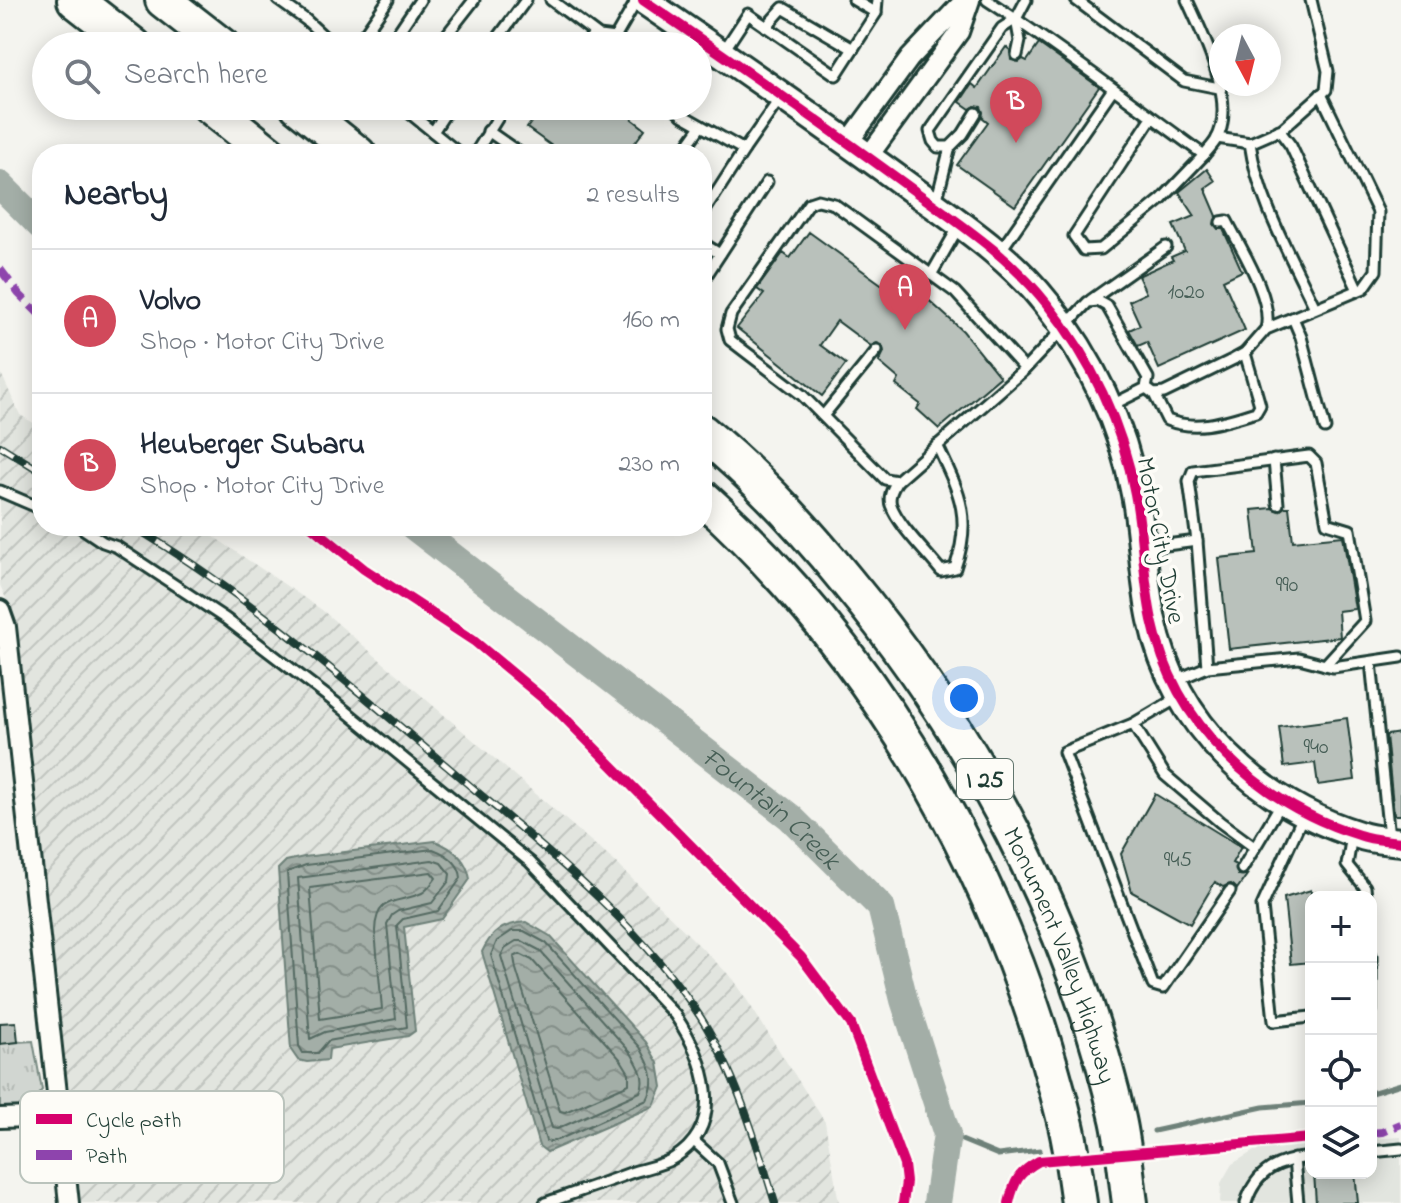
<!DOCTYPE html>
<html lang="en">
<head>
<meta charset="utf-8">
<style>
  body { margin:0; font-family:"Indie Flower",sans-serif; background:#f6f6f7; color:#1f2937 }
  .controls { position:absolute; right:24px; bottom:24px; display:grid; overflow:hidden; border-radius:16px; box-shadow:0 4px 20px #0003 }
  .controls button { width:72px; height:72px; display:grid; place-items:center; padding:0; border:0; border-bottom:2px solid #e0e1e3; background:#fff; color:#1f2937; font:40px sans-serif }
  .compass { position:absolute; left:1209px; top:24px; width:72px; height:72px; border-radius:50%; background:#fff; box-shadow:0 4px 20px #0003; rotate:173deg }
  .you { position:absolute; left:964px; top:698px; width:28px; height:28px; margin:-20px; border:6px solid #fff; border-radius:50%; background:#1a73e8; box-shadow:0 0 0 12px #1a73e833 }
  .badge { display:grid; place-items:center; width:52px; height:52px; border-radius:50%; background:#d1495b; color:#fff; font-size:26px; font-weight:700 }
  .pin { position:absolute; translate:-50% -66px; filter:drop-shadow(0 2px 4px #0008) }
  .pin::after { content:''; position:absolute; top:42px; width:28px; height:24px; background:inherit; clip-path:polygon(0 0,100% 0,50% 100%) }
  .list { margin:0; padding:0; list-style:none }
  h2 { display:flex; justify-content:space-between; align-items:center; height:104px; margin:0; padding:0 32px; font-size:34px }
  h2 small { font-size:26px; font-weight:400; color:#747a83 }
  .list li { display:grid; grid-template-columns:52px 1fr auto; gap:24px; align-items:center; box-sizing:border-box; height:144px; padding:0 32px; border-top:2px solid #e0e1e3 }
  .list b { display:block; font-size:30px; white-space:nowrap }
  .list p { margin:0; font-size:26px; white-space:nowrap; color:#747a83 }
  .list em { font-size:26px; font-style:normal; color:#747a83 }
  .icon { flex:none; width:44px; height:44px; fill:none; stroke:currentColor; stroke-width:2; stroke-linecap:round; stroke-linejoin:round }
  .map { position:relative; flex:none; width:1401px; height:1203px; overflow:hidden }
  .search { position:absolute; background:#fff; box-shadow:0 4px 20px #0003; left:32px; top:32px; width:680px; height:88px; display:flex; align-items:center; gap:20px; box-sizing:border-box; padding:0 28px; border-radius:44px; color:#747a83; font-size:30px }
  .panel { position:absolute; background:#fff; box-shadow:0 4px 20px #0003; left:32px; top:144px; width:680px; height:392px; border-radius:32px }
  .map>svg:first-child { display:block }
  .built { fill:#e2e5df }
  .industrial { fill:url(#industrial-furrows) }
  .grass { fill:url(#grass-tufts); stroke:#788a82; stroke-width:2 }
  .water { fill:url(#water-waves); stroke:#6e8179; stroke-width:2 }
  .lines { fill:none; stroke-linecap:round; stroke-linejoin:round }
  .shore { stroke:#546a62; stroke-width:2 }
  .stream { stroke:#6e8179; stroke-width:5 }
  .river { stroke:#a3aea7; stroke-width:28 }
  .building { fill:#b9c1bb; stroke:#1f3d34; stroke-width:2 }
  .lane-casing { stroke:#1f3d34; stroke-width:15 }
  .street-casing { stroke:#1f3d34; stroke-width:24 }
  .secondary-casing { stroke:#1f3d34; stroke-width:32 }
  .highway-casing { stroke:#1f3d34; stroke-width:40 }
  .lane { stroke:#fdfcf7; stroke-width:9 }
  .street { stroke:#fdfcf7; stroke-width:18 }
  .secondary { stroke:#fdfcf7; stroke-width:26 }
  .highway { stroke:#fdfcf7; stroke-width:34 }
  .rail-casing { stroke:#1f3d34; stroke-width:8 }
  .rail { stroke:#fdfcf7; stroke-width:5; stroke-dasharray:15; stroke-linecap:butt }
  .quiet { stroke:#8e44ad; stroke-width:8; stroke-dasharray:16 8; stroke-linecap:butt }
  .cycleway-casing { stroke:#fdfcf7; stroke-width:15 }
  .cycleway { stroke:#d6006c; stroke-width:10 }
  .labels { text-anchor:middle; stroke-width:7; stroke-linejoin:round; paint-order:stroke }
  .number-label { font-size:22px; fill:#465e56 }
  .shield { fill:#fdfcf7; stroke:#62766e; stroke-width:2 }
  .shield-label { font-size:24px; font-weight:bold; fill:#1f3d34 }
  .street-label { font-size:26px; fill:#1f3d34; stroke:#fdfcf7 }
  .water-label { font-size:28px; font-style:italic; fill:#475f56; stroke:#fdfcf7 }
  .key { fill:#fdfcf7; stroke:#bac3bc; stroke-width:2 }
  .key-label { font-size:22px; fill:#1f3d34 }
</style>
</head>
<body>
<div class="map">
<svg width="1401" height="1203" viewBox="0 0 1401 1203">
  <defs>
    <pattern id="industrial-furrows" width="10" height="10" patternUnits="userSpaceOnUse" patternTransform="scale(2)"><rect width="10" height="10" fill="#e2e5df"/><path d="M-1 1l2-2M0 10L10 0M9 11l2-2" fill="none" stroke="#c1c5c0"/></pattern>
    <pattern id="grass-tufts" width="24" height="20" patternUnits="userSpaceOnUse" patternTransform="scale(2)"><rect width="24" height="20" fill="#d1d6d1"/><path d="M3 7l-1-3M5 7V3M7 7l1-3M15 17l-1-3M17 17v-4M19 17l1-3" fill="none" stroke="#b3b9b4"/></pattern>
    <pattern id="water-waves" width="16" height="10" patternUnits="userSpaceOnUse" patternTransform="scale(2)"><rect width="16" height="10" fill="#a3aea7"/><path d="M0 5q4-4 8 0t8 0" fill="none" stroke="#848f89"/></pattern>
  </defs>
  <rect width="100%" height="100%" fill="#f4f4ef"/>
  <filter id="ink" filterUnits="userSpaceOnUse"><feTurbulence type="fractalNoise" baseFrequency=".0125" numOctaves="2"/><feDisplacementMap in="SourceGraphic" scale="16" xChannelSelector="R" yChannelSelector="G"/><feConvolveMatrix kernelMatrix="1 2 1 2 8 2 1 2 1" color-interpolation-filters="sRGB"/></filter>
  <g filter="url(#ink)">
    <path class="built" d="M1401 1137V1203H1220L1221 1183 1232 1164 1254 1151 1311 1145V1173H1371V1139Z"/>
    <path class="industrial" d="M0 371 20 415 42 428V526H198L322 610 615 862 734 980 825 1122 839 1203H81L14 617 0 585Z"/>
    <path class="grass" d="M33 1041 42 1090 26 1109H0V1043Z"/>
    <g class="water">
      <path d="M435 841C453 848 467 859 470 879L442 919 404 927 415 1031 408 1036 329 1049 328 1060 307 1062 298 1060 291 1050 278 869 286 861 304 857Z"/>
      <path d="M526 922 550 936 646 1042 658 1063 662 1087 654 1106 547 1152 539 1146 482 952C491 932 503 924 526 922Z"/>
    </g>
    <g class="lines">
      <g class="shore">
        <path d="M433 849C446 854 460 863 461 878L438 911 403 919 397 925 407 1027 328 1041 318 1053H303L299 1046 287 872 306 865Z"/>
        <path d="M432 860 441 863 450 874 449 881 432 903 398 911 392 915 387 924 396 1019 325 1032 310 1039 298 878Z"/>
        <path d="M431 872 436 878C432 883 428 890 422 893 399 904 376 894 375 931L382 1009 320 1019 310 888Z"/>
        <path d="M512 931H524L546 943 640 1047C650 1065 658 1080 647 1100L560 1139 550 1142 546 1141 491 955 497 941Z"/>
        <path d="M516 941H522L539 950 631 1053C638 1065 647 1078 640 1092L557 1129 552 1128 501 956 505 948Z"/>
        <path d="M520 954 532 960 621 1060 629 1073V1084L565 1112 560 1111 516 969 514 957Z"/>
      </g>
      <g class="stream">
        <path d="M1371 1093 1401 1084"/>
        <path d="M1154 1131 1263 1107 1311 1103"/>
        <path d="M947 1134 998 1155 1040 1150"/>
      </g>
      <g class="river">
        <path d="M0 185 42 227"/>
        <path id="s1" d="M413 526 790 817 881 907 904 1000 947 1134 937 1203"/>
      </g>
    </g>
    <g class="building">
      <path d="M1039 44 1099 87 1015 206 957 165 988 122 982 117 983 112 981 107 975 106 970 109 960 102 972 84 977 88 1006 47 1010 50 1011 60 1019 62 1023 59 1027 61Z"/>
      <path d="M543 106H641L632 119 645 129 634 144 648 154H563L527 128Z"/>
      <path d="M1207 169 1215 181 1205 188 1217 216 1214 224 1218 229H1223L1242 271 1223 280 1245 330 1159 369 1147 342 1138 346 1129 330 1140 325 1129 301 1146 293 1138 276 1173 260 1171 257 1185 251 1173 225 1195 216 1179 192Z"/>
      <path d="M809 232 913 307 924 296 963 331 1000 377 939 429 917 409 920 404 896 385 899 379 879 362 884 352 882 345 877 343 871 346 837 321 820 345 846 364 822 396 737 328 764 294 757 289 783 253 790 258Z"/>
      <path d="M1285 507H1289L1293 541 1343 536 1355 609 1338 611 1340 637 1229 649 1219 558 1257 554 1252 510 1272 508 1279 511Z"/>
      <path d="M1347 718 1355 780 1318 785 1315 763 1284 767 1279 727Z"/>
      <path d="M1401 733V815H1394L1386 735Z"/>
      <path d="M1155 794 1241 847 1232 863 1236 865 1238 875H1247L1237 889 1231 884 1223 887 1215 882 1190 924 1132 892 1121 854Z"/>
      <path d="M1311 890V962L1291 964 1284 898Z"/>
      <path d="M16 1022 18 1042 0 1044V1023Z"/>
      <path d="M1314 1173H1355L1358 1203H1316Z"/>
    </g>
    <g class="lines">
      <g class="lane-casing">
        <g id="lane">
          <path d="M278 0 306 20 334 46"/>
          <path d="M551 0 599 36 615 38"/>
          <path d="M854 0 876 13"/>
          <path d="M987 0C1061 48 1132 103 1204 155L1162 199 1101 249 1084 250 1074 236 1152 117"/>
          <path d="M1076 0 1184 81 1219 88"/>
          <path d="M1187 0C1203 35 1238 103 1216 140 1213 145 1208 150 1204 155"/>
          <path d="M1016 19 1026 0"/>
          <path d="M766 27 783 8 853 49"/>
          <path d="M356 46 388 0"/>
          <path d="M389 46 420 0"/>
          <path d="M438 46 474 0"/>
          <path d="M492 46 526 0"/>
          <path d="M585 46 594 33"/>
          <path d="M626 46 615 38 637 0"/>
          <path d="M723 52 748 14 836 75 876 13 877 0"/>
          <path d="M401 106 460 154"/>
          <path d="M673 106 682 115 744 150 781 97"/>
          <path d="M976 113 963 134 950 147H938L933 141 930 131 1002 28 1016 19 1020 41 1017 55"/>
          <path d="M1279 130 1291 146 1358 290"/>
          <path d="M488 131 521 154"/>
          <path d="M433 132 450 106"/>
          <path d="M1217 138 1250 143 1282 129 1326 90 1328 71 1311 0"/>
          <path d="M1250 143C1258 201 1291 256 1315 308"/>
          <path d="M475 154 505 106"/>
          <path d="M681 154 701 126"/>
          <path d="M936 203 950 147"/>
          <path d="M702 215 744 150"/>
          <path d="M1221 222 1227 221C1240 247 1274 300 1266 329"/>
          <path d="M702 243 720 254"/>
          <path d="M1001 250 1113 89"/>
          <path d="M931 275 959 226"/>
          <path d="M702 282 767 182"/>
          <path d="M1091 300 1166 247"/>
          <path d="M1293 318 1301 337 1325 428"/>
          <path d="M1025 369 955 292 834 204 818 200 809 203 731 314 727 329 730 340 802 395 885 479 897 481 1025 369 1088 302 1098 301 1107 306 1148 378 1146 388 1112 405"/>
          <path d="M1146 388 1154 394 1164 393 1234 359 1245 353 1266 329 1364 288 1376 271 1378 212 1321 94"/>
          <path d="M1154 394 1167 420C1197 432 1226 421 1256 412L1260 405 1245 353"/>
          <path d="M823 416 877 350"/>
          <path d="M1274 460 1278 504"/>
          <path d="M897 481C893 488 888 496 891 505 898 525 927 553 941 571L955 568C973 517 959 492 937 445"/>
          <path d="M0 491 42 509"/>
          <path d="M79 526 103 542 117 547 226 619 336 703 530 862 675 1015C704 1058 729 1123 674 1158 663 1165 646 1168 633 1172 604 1183 574 1193 545 1203"/>
          <path d="M1197 541 1189 481 1193 471 1309 456 1316 463 1327 523 1350 530 1365 621 1325 665"/>
          <path d="M1143 548 1197 541 1207 667"/>
          <path d="M1371 662 1389 837"/>
          <path d="M1177 680 1207 667 1299 658 1333 667 1401 657"/>
          <path d="M1179 697 1133 724 1064 752 1153 985 1163 988 1230 891"/>
          <path d="M1133 724 1165 775 1220 822 1254 847"/>
          <path d="M1303 816 1262 906 1274 1021 1311 1017"/>
          <path d="M1352 835 1347 865 1365 887 1366 897"/>
          <path d="M1242 869 1282 802"/>
          <path d="M1371 955V1011"/>
          <path d="M694 1141 718 1163 733 1203"/>
          <path d="M1371 1152 1401 1149"/>
          <path d="M1294 1159 1298 1203"/>
          <path d="M1246 1203C1256 1170 1279 1160 1311 1157"/>
        </g>
      </g>
      <g class="street-casing">
        <g id="street">
          <path d="M848 143 910 58 965 0"/>
          <path d="M868 157 959 32 970 0"/>
          <path d="M0 610 6 627 69 1203"/>
          <path d="M0 1118 59 1116"/>
        </g>
      </g>
      <g class="secondary-casing">
        <path id="secondary" d="M643 0C731 60 819 121 905 184 955 221 1008 254 1047 304 1090 357 1123 426 1135 494 1143 535 1143 578 1152 620 1174 725 1259 804 1359 835 1372 840 1387 840 1401 842"/>
      </g>
      <g class="highway-casing">
        <g id="highway">
          <path d="M75 0 134 46"/>
          <path d="M163 0 222 46"/>
          <path d="M210 106 270 154"/>
          <path d="M298 106 358 154"/>
          <path id="s2" d="M702 432C755 475 802 526 845 579 975 735 1072 920 1118 1119 1124 1146 1126 1175 1130 1203"/>
          <path d="M702 497C885 662 1008 887 1066 1125 1072 1150 1075 1177 1079 1203"/>
        </g>
      </g>
      <use href="#lane" class="lane"/>
      <use href="#street" class="street"/>
      <use href="#secondary" class="secondary"/>
      <use href="#highway" class="highway"/>
      <g class="rail-casing">
        <g id="rail">
          <path d="M0 446 42 472"/>
          <path d="M132 526C246 593 347 682 449 768 536 842 638 920 701 1018 736 1073 756 1141 775 1203"/>
        </g>
      </g>
      <use href="#rail" class="rail"/>
      <g class="quiet">
        <path d="M0 269 19 294 42 317"/>
        <path d="M1371 1133 1382 1132 1401 1124"/>
      </g>
      <g class="cycleway-casing">
        <g id="cycleway">
          <path d="M643 0C731 60 819 121 905 184 955 221 1008 254 1047 304 1090 357 1123 426 1135 494 1143 535 1143 578 1152 620 1174 725 1259 804 1359 835 1372 840 1387 840 1401 842"/>
          <path d="M311 526 364 569 474 641 558 711 801 957 851 1024 904 1165 906 1182 903 1203"/>
          <path d="M1009 1203C1014 1181 1019 1172 1039 1161L1311 1138"/>
        </g>
      </g>
      <use href="#cycleway" class="cycleway"/>
    </g>
  </g>
  <g class="labels">
    <g class="number-label">
      <text x="1186" y="298">1020</text>
      <text x="1287" y="591">990</text>
      <text x="1316" y="753">940</text>
      <text x="1178" y="866">945</text>
    </g>
    <rect class="shield" x="957" y="759" width="56" height="40" rx="6"/>
    <g class="shield-label">
      <text x="985" y="787">I 25</text>
    </g>
    <g class="street-label">
      <text transform="translate(1162 540) rotate(79)" y="9">Motor City Drive</text>
      <text dy="9" stroke="none"><textPath href="#s2" startOffset="642">Monument Valley Highway</textPath></text>
    </g>
    <g class="water-label">
      <text dy="10" stroke="none"><textPath href="#s1" startOffset="456">Fountain Creek</textPath></text>
    </g>
  </g>
  <rect x="20" y="1091" width="264" height="92" rx="12" class="key"/>
  <rect x="36" y="1114" width="36" height="10" fill="#d6006c"/>
  <rect x="36" y="1150" width="36" height="10" fill="#8e44ad"/>
  <g class="key-label">
    <text x="86" y="1127">Cycle path</text>
    <text x="86" y="1163">Path</text>
  </g>
</svg>
<div class="controls">
<button>+</button>
<button>−</button>
<button><svg class="icon" aria-label="locate" viewBox="0 0 24 24"><circle cx="12" cy="12" r="6"/><path d="M12 2v4M12 18v4M2 12h4M18 12h4"/></svg></button>
<button><svg class="icon" aria-label="layers" viewBox="0 0 24 24"><path d="M12 4l9 5-9 5-9-5zM3 14l9 5 9-5"/></svg></button>
</div>
<svg class="compass" viewBox="-18 -18 36 36"><path d="M0-13l5 13h-10z" fill="#e53935"/><path d="M0 13l5-13h-10z" fill="#747a83"/></svg>
<div class="you"></div>
<div class="pin badge" style="left:905px;top:330px">A</div>
<div class="pin badge" style="left:1016px;top:143px">B</div>
<div class="search"><svg class="icon" aria-label="search" viewBox="0 0 24 24"><circle cx="10" cy="10" r="6"/><path d="M15 15l6 6"/></svg>Search here</div>
<section class="panel">
<h2>Nearby<small>2 results</small></h2>
<ul class="list">
<li><span class="badge">A</span><div><b>Volvo</b><p>Shop · Motor City Drive</p></div><em>160 m</em></li>
<li><span class="badge">B</span><div><b>Heuberger Subaru</b><p>Shop · Motor City Drive</p></div><em>230 m</em></li>
</ul>
</section>
</div>
</body>
</html>
